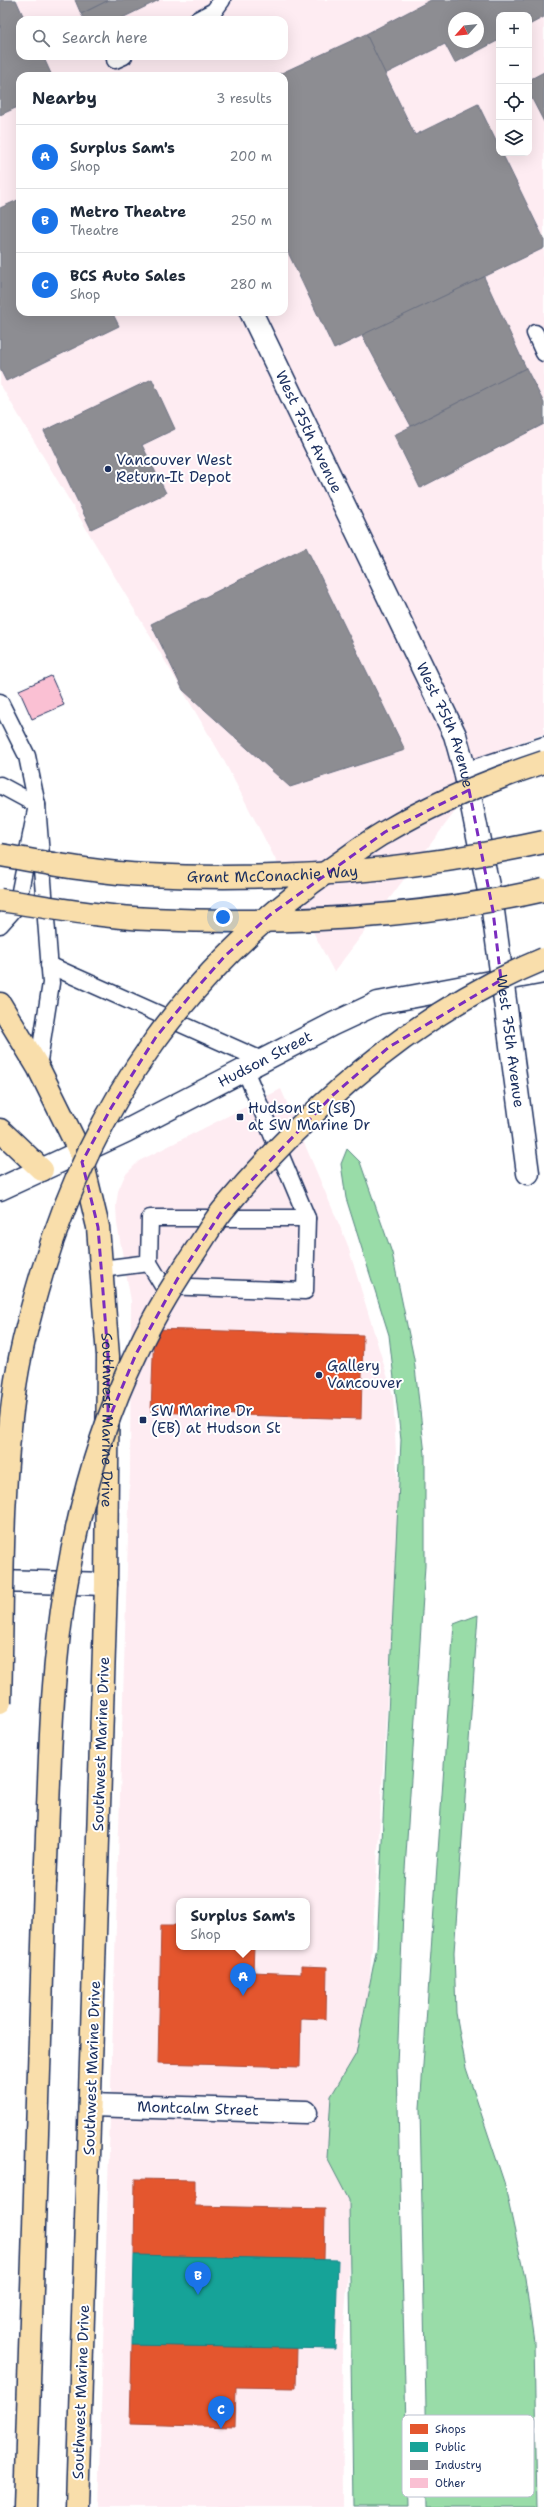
<!DOCTYPE html>
<html lang="en">
<head>
<meta charset="utf-8">
<style>
  body { margin:0; font-family:"Shantell Sans",sans-serif; background:#f6f6f7; color:#1f2937 }
  .controls { position:absolute; right:12px; top:12px; display:grid; overflow:hidden; border-radius:8px; box-shadow:0 4px 16px #0002 }
  .controls button { width:36px; height:36px; display:grid; place-items:center; padding:0; border:0; border-bottom:1px solid #e0e1e3; background:#fff; color:#1f2937; font:20px sans-serif }
  .compass { position:absolute; left:448px; top:12px; width:36px; height:36px; border-radius:50%; background:#fff; box-shadow:0 4px 16px #0002; rotate:243deg }
  .you { position:absolute; left:223px; top:917px; width:14px; height:14px; margin:-10px; border:3px solid #fff; border-radius:50%; background:#1a73e8; box-shadow:0 0 0 6px #1a73e833 }
  .badge { display:grid; place-items:center; width:26px; height:26px; border-radius:50%; background:#1a73e8; color:#fff; font-size:13px; font-weight:700 }
  .pin { position:absolute; translate:-50% -33px; filter:drop-shadow(0 1px 2px #0008) }
  .pin::after { content:''; position:absolute; top:21px; width:14px; height:12px; background:inherit; clip-path:polygon(0 0,100% 0,50% 100%) }
  .popup { position:absolute; left:176px; top:1898px; width:134px; height:52px; box-sizing:border-box; display:grid; place-content:center; border-radius:8px; background:#fff; filter:drop-shadow(0 1px 3px #0005); font-size:13px; white-space:nowrap; color:#747a83 }
  .popup b { font-size:15px; color:#1f2937 }
  .popup::after { content:''; position:absolute; left:50%; top:100%; margin-left:-8px; border:8px solid transparent; border-top-color:#fff }
  .list { margin:0; padding:0; list-style:none }
  h2 { display:flex; justify-content:space-between; align-items:center; height:52px; margin:0; padding:0 16px; font-size:17px }
  h2 small { font-size:13px; font-weight:400; color:#747a83 }
  .list li { display:grid; grid-template-columns:26px 1fr auto; gap:12px; align-items:center; box-sizing:border-box; height:64px; padding:0 16px; border-top:1px solid #e0e1e3 }
  .list b { display:block; font-size:15px; white-space:nowrap }
  .list p { margin:0; font-size:13px; white-space:nowrap; color:#747a83 }
  .list em { font-size:13px; font-style:normal; color:#747a83 }
  .icon { flex:none; width:22px; height:22px; fill:none; stroke:currentColor; stroke-width:2; stroke-linecap:round; stroke-linejoin:round }
  .map { position:relative; flex:none; width:544px; height:2507px; overflow:hidden }
  .search { position:absolute; background:#fff; box-shadow:0 4px 16px #0002; left:16px; top:16px; width:272px; height:44px; display:flex; align-items:center; gap:10px; box-sizing:border-box; padding:0 14px; border-radius:12px; color:#747a83; font-size:15px }
  .panel { position:absolute; background:#fff; box-shadow:0 4px 16px #0002; left:16px; top:72px; width:272px; height:244px; border-radius:12px }
  .map>svg:first-child { display:block }
  .built { fill:#feecf2; fill-rule:evenodd }
  .green { fill:#99dca8; stroke:#5a8683 }
  .shops { fill:#e4572e; stroke:#a84b3c }
  .public { fill:#17a398; stroke:#188087 }
  .industry { fill:#8d8d92; stroke:#6b7182; fill-rule:evenodd }
  .building { fill:#fac0d3; stroke:#1b2f5e }
  .lines { fill:none; stroke-linecap:round; stroke-linejoin:round }
  .lane-casing { stroke:#1b2f5e; stroke-width:19 }
  .street-casing { stroke:#1b2f5e; stroke-width:25 }
  .secondary-casing { stroke:#1b2f5e; stroke-width:25 }
  .primary-casing { stroke:#1b2f5e; stroke-width:25 }
  .lane { stroke:#fff; stroke-width:16 }
  .street { stroke:#fff; stroke-width:22 }
  .secondary { stroke:#fff; stroke-width:22 }
  .primary { stroke:#f9deab; stroke-width:22 }
  .primary-bridge-casing { stroke:#1b2f5e; stroke-width:25; stroke-linecap:butt }
  .primary-bridge { stroke:#f9deab; stroke-width:22 }
  .marked { fill:none; stroke:#7b2cbf; stroke-width:3; stroke-dasharray:8 5; stroke-linejoin:round }
  .poi-dot { fill:#1b2f5e; stroke:#fff; stroke-width:1.5 }
  .labels { text-anchor:middle; stroke-width:4; stroke-linejoin:round; paint-order:stroke }
  .street-label { font-size:15px; fill:#1b2f5e; stroke:#fff }
  .poi-label { font-size:15px; fill:#1b2f5e; stroke:#fff; text-anchor:start }
  .key { fill:#fff; stroke:#bbc1cf; stroke-width:1 }
  .key-label { font-size:11px; fill:#1b2f5e }
</style>
</head>
<body>
<div class="map">
<svg width="544" height="2507" viewBox="0 0 544 2507">
  <rect width="100%" height="100%" fill="#fff"/>
  <filter id="ink" filterUnits="userSpaceOnUse"><feTurbulence type="fractalNoise" baseFrequency=".025" numOctaves="2"/><feDisplacementMap in="SourceGraphic" scale="8" xChannelSelector="R" yChannelSelector="G"/><feConvolveMatrix kernelMatrix="1 2 1 2 8 2 1 2 1" color-interpolation-filters="sRGB"/></filter>
  <g filter="url(#ink)">
    <g class="built">
      <path d="M0 0H544V734L503 748 334 972 221 755 0 384ZM499 15H529V153H499ZM454 18H478V42H454ZM20 20H284V56H20ZM20 76H284V312H20Z"/>
      <path d="M281 1089 347 1243 393 1395 399 1510 364 2075 342 2350 343 2507H98L130 1472 131 1301 117 1224 116 1206 118 1191 125 1175 139 1161ZM179 1901H307V1947H179Z"/>
    </g>
    <g class="green">
      <path d="M347 1149 360 1162 392 1253 414 1359 425 1454V1566L404 1885 397 2066 408 2507H353L349 2200 327 2158 331 2096 356 2054 377 1947 401 1440 389 1335 346 1198 341 1164Z"/>
      <path d="M478 1615 454 1952 456 2013 466 2068 504 2182 525 2278 534 2342 537 2507H428L420 2108 454 1624Z"/>
    </g>
    <g class="shops">
      <path d="M154 1329 363 1335 361 1419 151 1412Z"/>
      <path d="M161 1925H179V1947H254L253 1972 301 1974V1966L327 1967 326 2019 301 2018 300 2067 158 2063Z"/>
      <path d="M135 2179 195 2180V2206L325 2209 324 2260 134 2255Z"/>
      <path d="M132 2345 297 2348 296 2388 236 2387 235 2427 130 2424Z"/>
    </g>
    <path class="public" d="M134 2255 338 2260 335 2349 132 2345Z"/>
    <g class="industry">
      <path d="M0 0H16L25 20H20V56H43L52 76H20V106L0 115Z"/>
      <path d="M75 0H109L81 14Z"/>
      <path d="M109 0H159L118 20H85L81 14Z"/>
      <path d="M431 0H544V17L529 25V15H499V40L455 63 445 44 385 74 366 34ZM454 18H478V42H454Z"/>
      <path d="M366 34 415 135 478 104 499 147V153H502L544 239V248L334 349 284 244V76H275Z"/>
      <path d="M544 72V122L529 93V80Z"/>
      <path d="M20 199V312H112L119 326 6 381 0 369V208Z"/>
      <path d="M484 277 526 368 411 426 362 335Z"/>
      <path d="M526 368 544 403V424L420 488 394 435Z"/>
      <path d="M152 379 175 429 142 445 166 493 91 529 44 431Z"/>
      <path d="M306 547 405 750 290 787 183 690 151 624Z"/>
    </g>
    <path class="building" d="M51 676 64 705 32 719 19 690Z"/>
    <g class="lines">
      <g class="lane-casing">
        <g id="lane">
          <path d="M197 20 214 11 222 0"/>
          <path d="M115 60 124 56"/>
          <path d="M535 333 544 353"/>
          <path d="M0 702 27 756 37 805 51 983 38 1067"/>
          <path d="M465 771 544 745"/>
          <path d="M0 785 37 805 17 906 0 925"/>
          <path d="M49 965 264 1061"/>
          <path d="M245 1070 307 1218"/>
          <path d="M101 1269 149 1263 163 1286 305 1291 307 1218H150L149 1263"/>
        </g>
      </g>
      <g class="street-casing">
        <g id="street">
          <path id="s1" d="M251 312 455 735 465 771 493 911 528 1173"/>
          <path id="s2" d="M81 1152 126 1131 333 1024 378 1003 544 972"/>
          <path d="M0 1581 106 1584"/>
          <path id="s3" d="M91 2105 306 2112"/>
        </g>
      </g>
      <g class="secondary-casing">
        <path id="secondary" d="M0 1189 80 1152"/>
      </g>
      <g class="primary-casing">
        <g id="primary">
          <path id="s4" d="M0 1004 38 1067 80 1152 98 1227 108 1356 106 1584 77 2507"/>
          <path d="M0 1130 42 1170"/>
          <path d="M25 2507 45 1883"/>
        </g>
      </g>
      <use href="#lane" class="lane"/>
      <use href="#street" class="street"/>
      <use href="#secondary" class="secondary"/>
      <use href="#primary" class="primary"/>
      <g class="primary-bridge-casing">
        <g id="primary-bridge">
          <path id="s5" d="M0 855C48 863 98 873 147 875 279 882 415 870 544 842"/>
          <path d="M0 900C49 907 100 917 150 919 282 925 415 919 544 890"/>
          <path d="M0 1702C3 1600 0 1496 14 1394 19 1353 30 1313 42 1273 94 1101 189 966 338 864 354 853 370 840 387 831 436 802 490 780 544 762"/>
          <path d="M45 1883C50 1784 49 1683 66 1585 79 1507 101 1426 136 1354 153 1317 175 1281 198 1247 206 1235 214 1221 223 1210 310 1106 418 1011 544 959"/>
        </g>
      </g>
      <use href="#primary-bridge" class="primary-bridge"/>
    </g>
  </g>
  <path class="marked" d="M469 790 493 911 501 980 389 1047 333 1095 222 1211 178 1278 136 1354 108 1421V1356L98 1227 82 1162 111 1108 156 1037 194 991 225 956 270 915 385 832Z"/>
  <g class="poi-dot">
    <circle cx="108" cy="469" r="4"/>
    <rect x="236" y="1113" width="8" height="8" rx="2"/>
    <circle cx="319" cy="1375" r="4"/>
    <rect x="139" y="1416" width="8" height="8" rx="2"/>
  </g>
  <g class="labels">
    <g class="street-label">
      <text dy="5" stroke="none"><textPath href="#s1" startOffset="133">West 75th Avenue</textPath></text>
      <text dy="5" stroke="none"><textPath href="#s1" startOffset="457">West 75th Avenue</textPath></text>
      <text dy="5" stroke="none"><textPath href="#s5" startOffset="274">Grant McConachie Way</textPath></text>
      <text dy="5" stroke="none"><textPath href="#s1" startOffset="781">West 75th Avenue</textPath></text>
      <text dy="5" stroke="none"><textPath href="#s2" startOffset="206">Hudson Street</textPath></text>
      <text dy="5" stroke="none"><textPath href="#s4" startOffset="439">Southwest Marine Drive</textPath></text>
      <text transform="translate(101 1744) rotate(-88)" y="5">Southwest Marine Drive</text>
      <text transform="translate(92 2068) rotate(-88)" y="5">Southwest Marine Drive</text>
      <text dy="5" stroke="none"><textPath href="#s3" startOffset="107">Montcalm Street</textPath></text>
      <text transform="translate(81 2392) rotate(-88)" y="5">Southwest Marine Drive</text>
    </g>
    <g class="poi-label">
      <text x="116" y="465">Vancouver West<tspan x="116" dy="17">Return-It Depot</tspan></text>
      <text x="248" y="1113">Hudson St (SB)<tspan x="248" dy="17">at SW Marine Dr</tspan></text>
      <text x="327" y="1371">Gallery<tspan x="327" dy="17">Vancouver</tspan></text>
      <text x="151" y="1416">SW Marine Dr<tspan x="151" dy="17">(EB) at Hudson St</tspan></text>
    </g>
  </g>
  <rect x="402" y="2415" width="132" height="82" rx="6" class="key"/>
  <rect x="410" y="2424" width="18" height="10" fill="#e4572e"/>
  <rect x="410" y="2442" width="18" height="10" fill="#17a398"/>
  <rect x="410" y="2460" width="18" height="10" fill="#8d8d92"/>
  <rect x="410" y="2478" width="18" height="10" fill="#fac0d3"/>
  <g class="key-label">
    <text x="435" y="2433">Shops</text>
    <text x="435" y="2451">Public</text>
    <text x="435" y="2469">Industry</text>
    <text x="435" y="2487">Other</text>
  </g>
</svg>
<div class="controls">
<button>+</button>
<button>−</button>
<button><svg class="icon" aria-label="locate" viewBox="0 0 24 24"><circle cx="12" cy="12" r="6"/><path d="M12 2v4M12 18v4M2 12h4M18 12h4"/></svg></button>
<button><svg class="icon" aria-label="layers" viewBox="0 0 24 24"><path d="M12 4l9 5-9 5-9-5zM3 14l9 5 9-5"/></svg></button>
</div>
<svg class="compass" viewBox="-18 -18 36 36"><path d="M0-13l5 13h-10z" fill="#e53935"/><path d="M0 13l5-13h-10z" fill="#747a83"/></svg>
<div class="you"></div>
<div class="pin badge" style="left:243px;top:1996px">A</div>
<div class="popup"><b>Surplus Sam's</b>Shop</div>
<div class="pin badge" style="left:198px;top:2295px">B</div>
<div class="pin badge" style="left:221px;top:2429px">C</div>
<div class="search"><svg class="icon" aria-label="search" viewBox="0 0 24 24"><circle cx="10" cy="10" r="6"/><path d="M15 15l6 6"/></svg>Search here</div>
<section class="panel">
<h2>Nearby<small>3 results</small></h2>
<ul class="list">
<li><span class="badge">A</span><div><b>Surplus Sam's</b><p>Shop</p></div><em>200 m</em></li>
<li><span class="badge">B</span><div><b>Metro Theatre</b><p>Theatre</p></div><em>250 m</em></li>
<li><span class="badge">C</span><div><b>BCS Auto Sales</b><p>Shop</p></div><em>280 m</em></li>
</ul>
</section>
</div>
</body>
</html>
